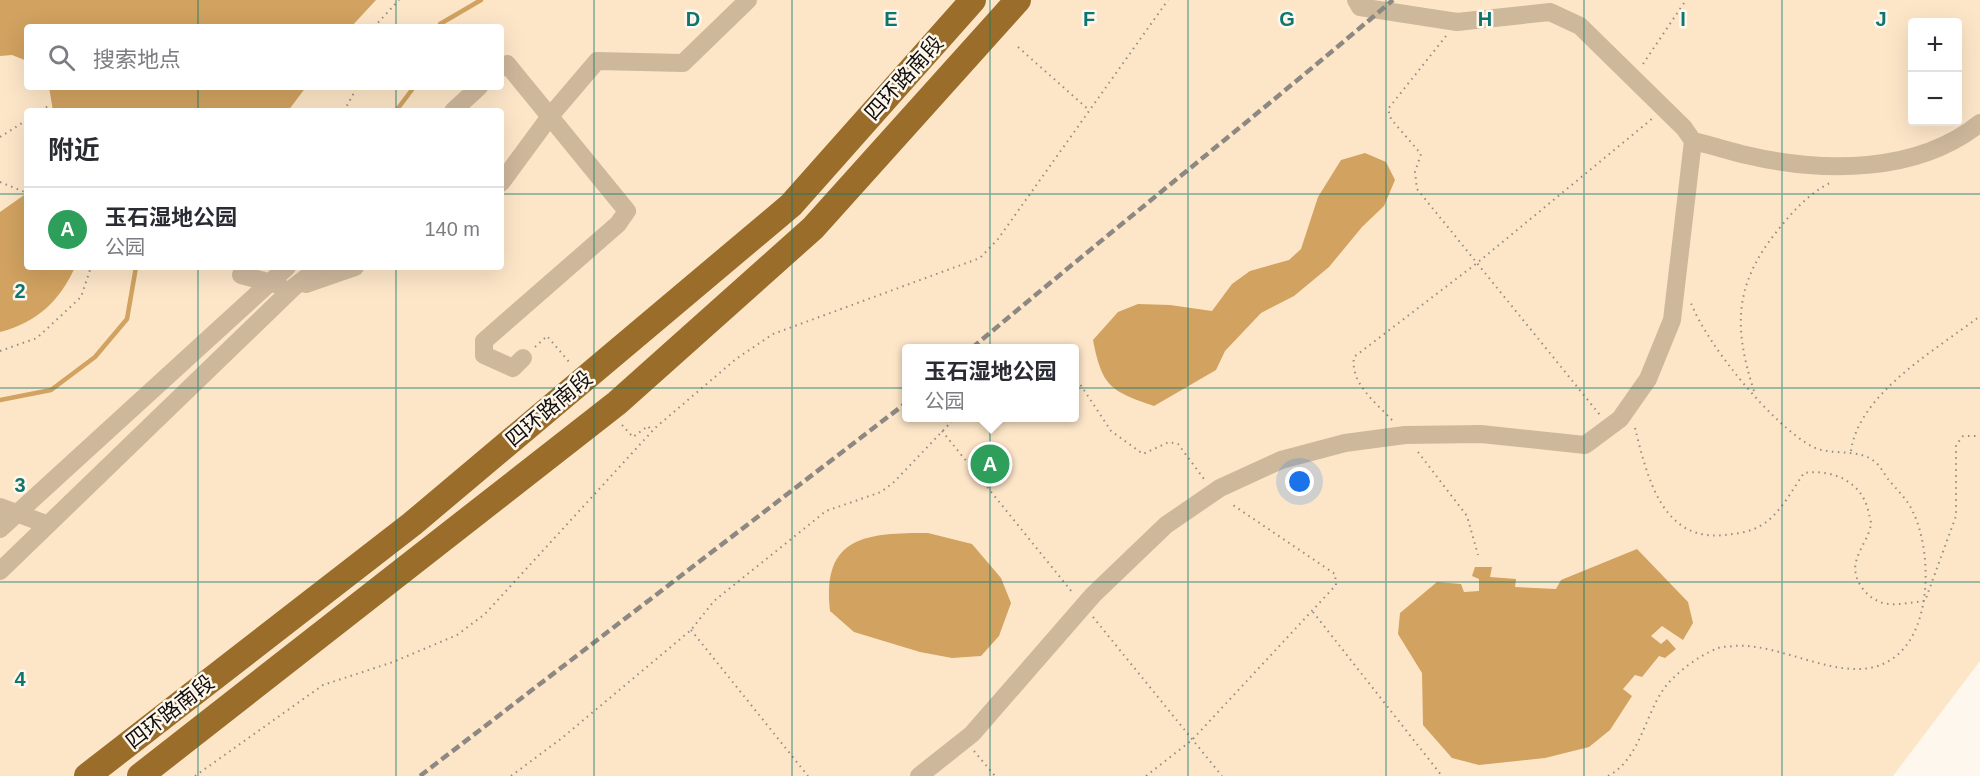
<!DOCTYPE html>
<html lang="zh">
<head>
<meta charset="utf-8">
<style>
  body { margin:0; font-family:Arial,"Noto Sans SC",sans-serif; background:#f7f7f7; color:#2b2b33 }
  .controls { position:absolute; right:18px; top:18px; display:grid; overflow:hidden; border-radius:6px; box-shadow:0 6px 24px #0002 }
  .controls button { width:54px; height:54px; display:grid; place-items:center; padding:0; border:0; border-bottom:2px solid #e1e1e2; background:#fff; color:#2b2b33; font:30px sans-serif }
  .you { position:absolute; left:1300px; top:482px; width:21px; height:21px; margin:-15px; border:4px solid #fff; border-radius:50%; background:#1a73e8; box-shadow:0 0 0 9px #1a73e833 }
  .badge { display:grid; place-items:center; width:39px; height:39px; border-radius:50%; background:#1a73e8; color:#fff; font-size:20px; font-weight:700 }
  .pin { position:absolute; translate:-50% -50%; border:3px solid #fff; box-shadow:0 2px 6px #0006 }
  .popup { position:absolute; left:902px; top:344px; width:177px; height:78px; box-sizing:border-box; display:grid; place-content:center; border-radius:6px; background:#fff; filter:drop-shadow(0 2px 4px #0005); font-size:20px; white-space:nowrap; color:#7c7c81 }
  .popup b { font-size:22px; color:#2b2b33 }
  .popup::after { content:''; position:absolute; left:50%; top:100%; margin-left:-12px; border:12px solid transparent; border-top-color:#fff }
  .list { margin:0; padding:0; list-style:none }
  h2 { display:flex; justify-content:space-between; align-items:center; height:78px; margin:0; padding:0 24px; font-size:26px }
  h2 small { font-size:20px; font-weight:400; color:#7c7c81 }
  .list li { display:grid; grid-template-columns:39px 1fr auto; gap:18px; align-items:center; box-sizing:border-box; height:84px; padding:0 24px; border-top:2px solid #e1e1e2 }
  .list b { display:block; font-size:22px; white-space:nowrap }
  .list p { margin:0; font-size:20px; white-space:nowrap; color:#7c7c81 }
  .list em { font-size:20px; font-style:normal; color:#7c7c81 }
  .icon { flex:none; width:33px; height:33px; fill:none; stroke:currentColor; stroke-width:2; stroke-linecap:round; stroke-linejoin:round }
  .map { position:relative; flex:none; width:1980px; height:776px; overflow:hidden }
  .search { position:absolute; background:#fff; box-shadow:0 6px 24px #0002; left:24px; top:24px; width:480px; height:66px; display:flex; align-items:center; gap:15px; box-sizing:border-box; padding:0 21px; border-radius:6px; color:#7c7c81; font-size:22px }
  .panel { position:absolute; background:#fff; box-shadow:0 6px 24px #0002; left:24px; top:108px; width:480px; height:162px; border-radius:6px }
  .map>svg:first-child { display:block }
  .green { fill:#fde6c8; fill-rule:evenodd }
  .water { fill:#d1a260 }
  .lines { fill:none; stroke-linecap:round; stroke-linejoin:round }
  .stream { stroke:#d1a260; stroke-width:4.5 }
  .path { stroke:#928d86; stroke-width:2; stroke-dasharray:1.5 4.5; stroke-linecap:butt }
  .minor { stroke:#ceb89c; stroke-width:18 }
  .highway { stroke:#9a6e2a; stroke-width:26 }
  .rail { stroke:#8d8881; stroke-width:4.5; stroke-dasharray:9 4.5; stroke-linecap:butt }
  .grid { fill:none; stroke:#0f766e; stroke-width:1.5; stroke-opacity:0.55 }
  .labels { text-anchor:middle; stroke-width:5; stroke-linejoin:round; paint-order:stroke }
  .street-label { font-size:21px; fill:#110e0b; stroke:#fef7ed }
  .grid-label { font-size:20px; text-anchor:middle; font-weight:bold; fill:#0f766e; stroke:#fef7ed; stroke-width:5; stroke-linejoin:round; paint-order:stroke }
</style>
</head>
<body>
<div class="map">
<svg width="1980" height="776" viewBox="0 0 1980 776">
  <rect width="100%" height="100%" fill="#fef7ed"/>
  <path class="green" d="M0 0H1980V661L1893 776H0ZM1912 22H1958V122H1912ZM27 27H501V87H27ZM27 111H501V267H27ZM906 348H1074V418H906Z"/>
  <g class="water">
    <path d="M0 0H376L351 27H27V61L12 55 0 56Z"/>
    <path d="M49 87H306L288 111H53Z"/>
    <path d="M1365 153 1386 162 1395 180 1384 206 1362 227 1329 267 1294 296 1261 313 1225 351 1216 370 1154 406C1110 391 1102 386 1093 340L1118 312 1138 304 1170 305 1212 311 1232 284 1250 271 1289 260 1301 249 1318 197 1341 160Z"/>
    <path d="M27 193V267H75C60 301 36 323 0 332V212Z"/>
    <path d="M928 533 972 544 1001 578 1011 603 999 636 981 656 952 658 920 652 854 632 830 611C821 535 868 533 928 533Z"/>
    <path d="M1637 549 1688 602 1693 623 1683 640 1662 626 1651 636 1661 644 1667 639 1676 649 1665 658 1659 656 1642 677 1635 675 1623 689 1632 696 1610 730 1589 747 1545 758 1479 765 1452 758 1423 725 1422 673 1398 634 1400 613 1437 582 1461 584 1464 592 1479 591V579L1472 576 1475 567H1492L1490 577 1516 579 1515 587 1556 589 1561 580Z"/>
  </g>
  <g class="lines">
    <g class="stream">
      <path d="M439 27 440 24 481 0"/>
      <path d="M396 111 414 87"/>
      <path d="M0 400 51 390 95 357 127 319 136 267"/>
    </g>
    <g class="path">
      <path d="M374 27 399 0"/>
      <path d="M1446 36 1388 109 1391 119 1421 154 1415 172 1417 189 1600 415"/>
      <path d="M1018 47 1089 110"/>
      <path d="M1643 64 1686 0"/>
      <path d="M41 111 48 106"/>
      <path d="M344 111 357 87"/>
      <path d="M0 137 27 120"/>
      <path d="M0 182 27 193"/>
      <path d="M535 347 547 336 570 363"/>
      <path d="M0 351 37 338 81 297 91 267"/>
      <path d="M1074 375 1111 431 1143 454 1169 442 1178 444 1204 479"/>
      <path d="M1754 391C1732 323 1735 281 1782 225 1796 208 1810 193 1830 183"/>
      <path d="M1392 420C1375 402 1350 383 1354 357L1477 263 1653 118"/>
      <path d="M622 425 633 437 648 426 652 431"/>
      <path d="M1635 428C1647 475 1661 542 1724 535 1736 534 1750 532 1760 526 1779 516 1792 490 1804 473 1832 469 1861 481 1868 510 1869 515 1871 520 1871 524 1869 537 1859 549 1856 562 1851 581 1870 603 1889 604 1900 605 1913 602 1925 601L1956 516V445L1963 436H1980"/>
      <path d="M942 431 1072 592"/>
      <path d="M1851 451C1859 393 1936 350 1980 316"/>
      <path d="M1418 452 1467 516 1478 555"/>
      <path d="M1313 612 1442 776"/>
      <path d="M1093 617 1222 776"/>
      <path d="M691 630 808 776"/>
      <path d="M974 751 995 776"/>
      <path d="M195 776 323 685 393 662 457 635 485 614 655 428 736 359 773 334 980 258 998 239 1168 0"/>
      <path d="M511 776 562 738 691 630 714 601 826 511 881 492 894 482 955 418"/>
      <path d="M1146 776 1192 740 1336 585 1335 574 1230 503"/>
      <path d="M1608 776C1639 760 1644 718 1663 690 1674 674 1698 656 1716 649 1721 646 1728 647 1734 646 1784 642 1848 689 1892 659 1933 632 1932 551 1913 512 1908 500 1896 489 1888 479 1884 474 1880 465 1874 461 1857 448 1831 456 1813 447 1773 426 1707 345 1691 303"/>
    </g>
    <g class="minor">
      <path d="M501 68 507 64 627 211 618 224 484 341V355L513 368 523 358"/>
      <path d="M453 111 479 87"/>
      <path d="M1693 141C1711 145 1729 151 1746 155 1822 173 1917 174 1980 123"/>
      <path d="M501 183 551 115 597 61 683 63 748 0"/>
      <path d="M241 275 279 285"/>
      <path d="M306 284 355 267"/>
      <path d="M0 507 46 524"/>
      <path d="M0 529 287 267"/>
      <path d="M0 571 294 287 320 267"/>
      <path d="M919 776 972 734 1093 595 1166 525 1220 488 1281 460 1345 443 1405 435 1481 434 1585 445 1620 419 1648 379 1672 320 1693 141 1684 128 1580 26 1550 12 1457 22 1360 7 1356 0"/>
    </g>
    <g class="highway">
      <path d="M87 776 412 524 791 205 973 0"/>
      <path d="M140 776 617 403 813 228 1018 0"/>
    </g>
    <g class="rail">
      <path d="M972 348C1111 231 1254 118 1393 0"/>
      <path d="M420 776 906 403"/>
    </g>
  </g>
  <path class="grid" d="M198 0V27M396 0V27M594 0V776M792 0V776M990 0V776M1188 0V776M1386 0V776M1584 0V776M1782 0V776M198 87V111M396 87V111M0 194H27M501 194H1980M198 267V776M396 267V776M0 388H1980M0 582H1980"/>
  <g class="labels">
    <g class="street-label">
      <text transform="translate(904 78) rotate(-48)" y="7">四环路南段</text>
      <text transform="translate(549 409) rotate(-40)" y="7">四环路南段</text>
      <text transform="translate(170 712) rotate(-38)" y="7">四环路南段</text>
    </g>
  </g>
  <g class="grid-label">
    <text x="693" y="26">D</text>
    <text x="891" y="26">E</text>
    <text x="1089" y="26">F</text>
    <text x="1287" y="26">G</text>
    <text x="1485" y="26">H</text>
    <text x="1683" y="26">I</text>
    <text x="1881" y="26">J</text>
    <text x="20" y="298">2</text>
    <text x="20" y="492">3</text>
    <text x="20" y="686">4</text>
  </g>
</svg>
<div class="controls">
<button>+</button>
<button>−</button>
</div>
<div class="you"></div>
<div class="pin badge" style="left:990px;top:464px;background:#2e9e5b">A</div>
<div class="popup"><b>玉石湿地公园</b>公园</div>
<div class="search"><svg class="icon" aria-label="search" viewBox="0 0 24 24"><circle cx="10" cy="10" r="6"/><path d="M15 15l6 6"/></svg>搜索地点</div>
<section class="panel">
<h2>附近<small></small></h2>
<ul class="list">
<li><span class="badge" style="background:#2e9e5b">A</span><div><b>玉石湿地公园</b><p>公园</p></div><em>140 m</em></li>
</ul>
</section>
</div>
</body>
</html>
